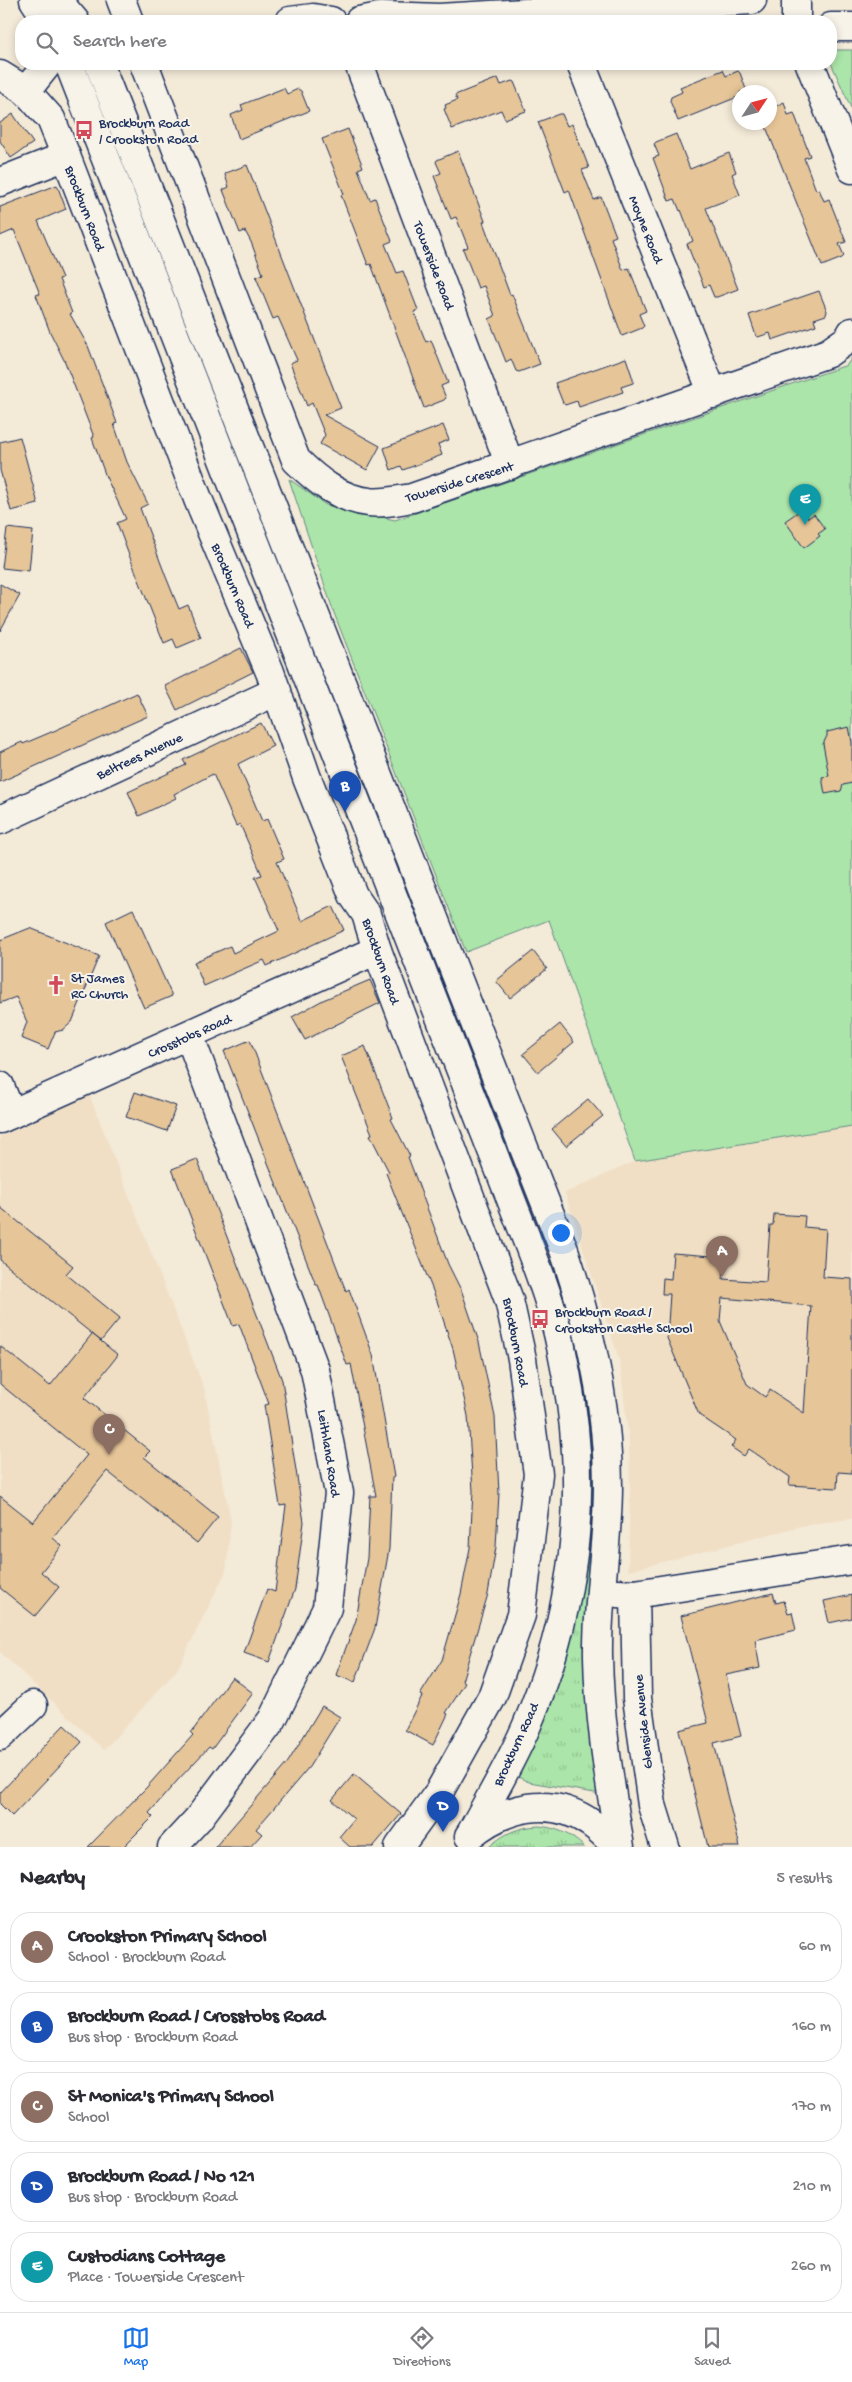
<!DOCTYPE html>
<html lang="en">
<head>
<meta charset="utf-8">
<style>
  body { margin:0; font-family:"Gochi Hand",sans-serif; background:#f2f2f3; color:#2b2b33 }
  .compass { position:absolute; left:732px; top:85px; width:45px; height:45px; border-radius:50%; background:#fff; box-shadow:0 2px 8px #0003; rotate:54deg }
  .you { position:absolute; left:560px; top:1232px; width:18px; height:18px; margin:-12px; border:4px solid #fff; border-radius:50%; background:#1a73e8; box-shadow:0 0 0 8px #1a73e833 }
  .badge { display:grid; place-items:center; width:32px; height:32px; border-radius:50%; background:#1a73e8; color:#fff; font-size:16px; font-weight:700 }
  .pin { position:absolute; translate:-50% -41px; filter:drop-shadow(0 1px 2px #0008) }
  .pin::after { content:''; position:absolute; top:26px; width:18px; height:15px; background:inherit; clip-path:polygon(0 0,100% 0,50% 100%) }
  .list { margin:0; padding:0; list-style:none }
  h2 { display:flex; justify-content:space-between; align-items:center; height:65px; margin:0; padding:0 20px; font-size:21px }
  h2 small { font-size:16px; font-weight:400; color:#7c7c81 }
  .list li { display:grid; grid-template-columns:32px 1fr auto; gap:15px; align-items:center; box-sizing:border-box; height:70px; margin:0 10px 10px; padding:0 10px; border:1px solid #e1e1e2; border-radius:20px }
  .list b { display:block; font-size:19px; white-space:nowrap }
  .list p { margin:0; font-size:16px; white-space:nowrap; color:#7c7c81 }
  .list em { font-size:16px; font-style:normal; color:#7c7c81 }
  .icon { flex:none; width:28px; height:28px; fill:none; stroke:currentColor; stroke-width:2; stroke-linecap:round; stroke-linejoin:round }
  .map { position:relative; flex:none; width:852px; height:1847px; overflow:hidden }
  .search { position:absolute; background:#fff; box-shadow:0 2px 8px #0003; left:15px; right:15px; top:15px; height:55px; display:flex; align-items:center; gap:12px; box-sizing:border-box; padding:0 18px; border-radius:20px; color:#7c7c81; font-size:19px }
  .sheet { height:465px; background:#fff }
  nav { display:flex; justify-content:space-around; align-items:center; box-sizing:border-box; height:70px; border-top:1px solid #e1e1e2; background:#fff; font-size:14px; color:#7c7c81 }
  nav a { display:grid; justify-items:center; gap:2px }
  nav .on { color:#1a73e8 }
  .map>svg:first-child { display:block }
  .built { fill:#f0dfc5 }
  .grass { fill:url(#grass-tufts); stroke:#648a84 }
  .park { fill:#ace5a9; stroke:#648a84 }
  .building { fill:#e6c598; stroke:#1b2f5e; fill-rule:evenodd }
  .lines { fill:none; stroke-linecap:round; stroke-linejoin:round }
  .minor-casing { stroke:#1b2f5e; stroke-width:31 }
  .minor { stroke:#f7f3e8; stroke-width:28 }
  .labels { text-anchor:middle; stroke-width:4; stroke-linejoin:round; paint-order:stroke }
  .poi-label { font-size:14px; fill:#1b2f5e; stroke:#f7f3e8; text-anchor:start }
  .street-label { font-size:14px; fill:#1b2f5e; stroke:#f7f3e8 }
</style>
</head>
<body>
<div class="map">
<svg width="852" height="1847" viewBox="0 0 852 1847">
  <defs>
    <pattern id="grass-tufts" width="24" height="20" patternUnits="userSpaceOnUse" patternTransform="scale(1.25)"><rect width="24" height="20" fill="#ace5a9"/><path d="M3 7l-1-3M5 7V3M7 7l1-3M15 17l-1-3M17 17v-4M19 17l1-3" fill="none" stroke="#93c594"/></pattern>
  </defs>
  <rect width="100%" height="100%" fill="#f4ead8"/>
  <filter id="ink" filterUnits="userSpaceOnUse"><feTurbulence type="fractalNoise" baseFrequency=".02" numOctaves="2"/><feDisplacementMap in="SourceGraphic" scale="10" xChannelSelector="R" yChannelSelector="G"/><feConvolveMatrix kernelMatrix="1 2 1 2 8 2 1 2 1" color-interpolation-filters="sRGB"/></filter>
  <g filter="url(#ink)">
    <g class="built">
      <path d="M89 1094 204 1388 231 1521 226 1571 177 1670 104 1750 0 1652V1137Z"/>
      <path d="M852 1126V1519L809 1524 628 1571 630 1494 629 1442 620 1362 565 1193 635 1161Z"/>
    </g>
    <g class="grass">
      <path d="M582 1359 594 1426 601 1794 529 1782 518 1777V1770L546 1713 576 1361Z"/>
      <path d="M539 1826C557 1828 571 1834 584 1847H489C504 1833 519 1827 539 1826Z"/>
    </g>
    <g class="park">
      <path d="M831 50H852V110L831 63Z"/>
      <path d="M852 357V1126L635 1161 549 920 466 952 334 613 289 479 326 505 395 520 847 365Z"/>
    </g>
    <g class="building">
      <path d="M723 70 726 76 738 71 740 73 747 92H740V96L678 121 670 101 671 97 682 92 680 87Z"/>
      <path d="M498 78 501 85 512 81 514 82 526 111 505 119 501 110 452 129 444 109 446 108 445 105 457 100 455 95Z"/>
      <path d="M284 88 287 94 298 89 301 91 309 111 239 139 231 115 243 110 241 105Z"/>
      <path d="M784 102 788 115 794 113 810 156 804 158 816 190 819 189 824 201 829 199 846 242 839 244 844 256 842 258 822 266 764 122H770V109Z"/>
      <path d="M13 114 33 143 11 158 0 141V123Z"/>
      <path d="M559 114H562L567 126 572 124 589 168 582 170 594 200 601 197 616 236 611 238 623 270 629 268 646 311 639 314 644 326 642 328 622 336 569 190 565 192 538 122Z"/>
      <path d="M348 129 363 167 358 169 370 200 375 198 392 241 385 244 397 273 403 271 418 310 414 312 426 342 431 340 448 383 441 386 446 398 444 400 424 408 371 264 368 265 341 195 344 194 322 139Z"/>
      <path d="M676 134 690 169 729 153 736 172 732 174 740 195 706 208 738 289 717 297H714L709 285 704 287 687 244 693 241 681 210 680 211 675 199 669 201 653 158 659 156 654 144 656 142Z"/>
      <path d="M458 151 485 221 483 222 510 295 512 294 540 364 519 372 516 371 511 359 506 362 489 319 495 316 484 286 478 288 463 249 468 247 456 217 451 219 434 176 441 173 436 162 437 160Z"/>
      <path d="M247 165 341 408 324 415 380 446 367 470 320 444 325 435 312 403 307 406 290 363 297 360 278 317 273 319 256 277 263 274 251 242 245 231 240 233 223 190 229 187 225 175 226 173Z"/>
      <path d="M57 185 66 209 38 221 62 278 59 279 72 313 70 314 88 346 117 423 114 424 127 462 148 504 140 508 166 577 179 609 188 605 201 638 177 648 173 639 164 643 127 550 117 523 126 519 106 477 92 438 94 437 65 362 50 332 36 295 40 294 14 230 0 236V207Z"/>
      <path d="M819 291 827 311 826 315 814 319 816 325 772 340 770 333 758 337 756 336 749 315Z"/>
      <path d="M626 358 633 379V383L621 387 623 392 579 407 577 401 565 405 563 403 555 383Z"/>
      <path d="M443 425 449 440 438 444 442 455 403 470 401 466 391 470 384 448Z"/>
      <path d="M20 437 38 504 11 511 0 470V442Z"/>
      <path d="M802 509 808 518 814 514 825 529 818 534 820 536 804 548 785 521Z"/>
      <path d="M7 528 33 531 29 571 2 568Z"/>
      <path d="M0 584 20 595 0 631Z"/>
      <path d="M241 648 253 672 177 710 165 686Z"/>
      <path d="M137 693 148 716 0 782V752L22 742 23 744 56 730Z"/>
      <path d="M261 723 273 746 238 764 262 821 267 819 284 859 277 862 302 921 333 906 344 930 267 966 264 960 204 986 194 962 230 946 233 953 279 931 255 877 262 875 240 824 236 826 213 774 174 794 176 798 139 816 128 792 186 765 183 760Z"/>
      <path d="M849 727 852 742V783L843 785 841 791 825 794 822 777 829 776 823 744 827 736V732Z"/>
      <path d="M133 909 172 996 144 1008 106 922Z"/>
      <path d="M30 928 99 956 72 1022 63 1030 55 1032 48 1049 21 1038 27 1022 16 997 0 1003V940Z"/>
      <path d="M533 951 547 969 510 998 496 981Z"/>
      <path d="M370 980 380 1003 305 1040 292 1017 323 1000Z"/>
      <path d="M560 1024 574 1042 538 1072 523 1054Z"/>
      <path d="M250 1040 346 1291 349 1289 373 1355 394 1477 392 1478 389 1549 375 1628 355 1682 336 1675 356 1620 367 1558 370 1496H376L351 1364 347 1365 318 1285H316L224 1051Z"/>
      <path d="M365 1046 393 1118 391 1119 410 1156 408 1157 448 1264 462 1292 479 1342 495 1417 499 1493 496 1547 488 1594 462 1681 465 1683 446 1713 448 1714 433 1745 405 1730 422 1696 420 1695 442 1660 461 1594 470 1548 473 1491 468 1416 453 1349 437 1301 386 1173 389 1172 370 1135 372 1134 341 1056Z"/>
      <path d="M135 1092 176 1106 167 1131 126 1117Z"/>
      <path d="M588 1099 603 1116 566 1146 552 1129Z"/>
      <path d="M197 1159 282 1380 304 1522 295 1589 269 1662 244 1653 267 1589 275 1592 286 1505 280 1506 264 1405 269 1404 239 1324 233 1326 172 1169Z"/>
      <path d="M0 1207 73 1266 66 1274 120 1318 101 1341 0 1260Z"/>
      <path d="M774 1214 805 1216 804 1227 826 1229 823 1277 852 1279V1473L838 1472 837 1488 789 1485 790 1477 749 1449 744 1456 731 1447 736 1440 699 1415 667 1338 670 1294H662L663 1278 671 1279 673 1253 725 1257 723 1279 766 1282 770 1225H773ZM722 1298 811 1306 804 1413 770 1390 765 1397 747 1384 720 1321Z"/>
      <path d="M92 1334 118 1355 84 1398 150 1451 144 1457 218 1517 197 1543 107 1471 53 1538 62 1546 41 1572 59 1587 35 1616 0 1588V1496L33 1522 87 1455 0 1384V1346L50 1386Z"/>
      <path d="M773 1593 776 1603 784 1601 788 1613 792 1612 796 1630 755 1640 760 1668 726 1675 741 1736 714 1743 740 1847H708L679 1730 708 1723 681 1616Z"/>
      <path d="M852 1595V1618L829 1623 824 1601Z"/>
      <path d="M232 1677 253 1693 212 1749 209 1747 177 1781 149 1813 153 1817 123 1847H88L146 1788 193 1735 191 1733Z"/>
      <path d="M322 1706 340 1717 309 1767 256 1829 262 1834 250 1847H215L288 1762Z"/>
      <path d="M64 1725 82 1742 12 1816 0 1804V1793Z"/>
      <path d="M354 1774 401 1814 373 1847H350L339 1837 354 1819 332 1800Z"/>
    </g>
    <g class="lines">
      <g class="minor-casing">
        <g id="minor">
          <path d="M34 0 48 21"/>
          <path d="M57 0 75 21"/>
          <path d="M121 0 129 21"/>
          <path d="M796 0V21"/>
          <path d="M290 21 313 18 331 21"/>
          <path d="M359 21 385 16 439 18 752 0"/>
          <path d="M831 27H852"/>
          <path d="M69 64 528 1243C541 1277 554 1312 561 1347 568 1380 574 1419 576 1452 582 1544 563 1641 527 1725 511 1763 489 1799 470 1835"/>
          <path d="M99 64 564 1250C590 1326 608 1404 608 1486 608 1543 597 1599 598 1656 599 1720 610 1783 620 1847"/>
          <path d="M144 64 296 460C317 481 340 499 369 502 382 504 399 500 412 498L828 353 848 339 852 332"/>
          <path d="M359 64 510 465"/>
          <path d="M581 64 713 394"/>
          <path d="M810 64 852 169"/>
          <path d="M0 75 26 91 51 119 66 156 198 499 270 672 307 778 346 877 353 895 366 914 377 950 509 1300 522 1359 538 1474 521 1615 492 1697 439 1792 399 1847"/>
          <path d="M26 91 46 66"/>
          <path d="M0 182 66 156"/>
          <path d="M0 820 277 691"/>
          <path d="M0 1086 11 1114"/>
          <path d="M0 1119 377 950"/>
          <path d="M617 1593 635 1594 852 1560"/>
          <path d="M635 1594 637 1698 652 1805 665 1847"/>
          <path d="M0 1736 33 1705"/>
          <path d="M469 1836C505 1806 552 1795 592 1824 601 1830 609 1839 617 1847"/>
          <path d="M172 1847 198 1819 272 1720 327 1608 339 1493 315 1370 189 1035"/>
        </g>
      </g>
      <use href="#minor" class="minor"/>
    </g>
  </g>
  <defs>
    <g id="bus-bare" transform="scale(1.5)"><path d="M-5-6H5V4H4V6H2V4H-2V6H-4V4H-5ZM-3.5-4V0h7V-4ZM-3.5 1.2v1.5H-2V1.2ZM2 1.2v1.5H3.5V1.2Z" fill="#d1495b" stroke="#f7f3e8" stroke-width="2.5" paint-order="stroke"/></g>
    <g id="church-bare" transform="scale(1.5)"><path d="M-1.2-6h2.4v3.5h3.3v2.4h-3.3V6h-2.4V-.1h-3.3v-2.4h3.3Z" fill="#d1495b" stroke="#f7f3e8" stroke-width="2.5" paint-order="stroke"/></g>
  </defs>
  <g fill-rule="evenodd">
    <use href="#bus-bare" x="84" y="130"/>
    <use href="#church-bare" x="56" y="985"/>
    <use href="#bus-bare" x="540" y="1319"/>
  </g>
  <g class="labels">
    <g class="poi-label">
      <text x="99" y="127">Brockburn Road<tspan x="99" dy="16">/ Crookston Road</tspan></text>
      <text x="71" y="982">St James<tspan x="71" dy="16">RC Church</tspan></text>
      <text x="555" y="1316">Brockburn Road /<tspan x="555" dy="16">Crookston Castle School</tspan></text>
    </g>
    <g class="street-label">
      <text transform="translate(86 208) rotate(69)" y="5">Brockburn Road</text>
      <text transform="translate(647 229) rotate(68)" y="5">Moyne Road</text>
      <text transform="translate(435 265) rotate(69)" y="5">Towerside Road</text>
      <text transform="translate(459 481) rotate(-17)" y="5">Towerside Crescent</text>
      <text transform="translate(234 585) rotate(67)" y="5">Brockburn Road</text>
      <text transform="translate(139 755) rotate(-25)" y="5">Beltrees Avenue</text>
      <text transform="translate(382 961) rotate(71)" y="5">Brockburn Road</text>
      <text transform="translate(189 1035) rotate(-24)" y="5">Crosstobs Road</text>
      <text transform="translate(517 1342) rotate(79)" y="5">Brockburn Road</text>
      <text transform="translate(330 1453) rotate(81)" y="5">Leithland Road</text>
      <text transform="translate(642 1722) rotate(-96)" y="5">Glenside Avenue</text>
      <text transform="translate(515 1744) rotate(-65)" y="5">Brockburn Road</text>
    </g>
  </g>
</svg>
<svg class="compass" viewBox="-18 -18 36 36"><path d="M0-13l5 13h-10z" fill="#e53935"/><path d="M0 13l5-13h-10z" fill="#7c7c81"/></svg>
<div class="you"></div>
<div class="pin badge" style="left:722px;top:1277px;background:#8d6e63">A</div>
<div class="pin badge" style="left:345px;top:812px;background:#1a4fb4">B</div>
<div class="pin badge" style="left:109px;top:1455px;background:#8d6e63">C</div>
<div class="pin badge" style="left:443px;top:1832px;background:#1a4fb4">D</div>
<div class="pin badge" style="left:805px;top:525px;background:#0f9aa8">E</div>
<div class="search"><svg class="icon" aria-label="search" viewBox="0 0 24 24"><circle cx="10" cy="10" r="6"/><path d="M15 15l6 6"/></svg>Search here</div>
</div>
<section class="sheet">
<h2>Nearby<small>5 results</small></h2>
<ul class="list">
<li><span class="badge" style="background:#8d6e63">A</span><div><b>Crookston Primary School</b><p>School · Brockburn Road</p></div><em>60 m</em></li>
<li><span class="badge" style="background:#1a4fb4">B</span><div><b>Brockburn Road / Crosstobs Road</b><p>Bus stop · Brockburn Road</p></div><em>160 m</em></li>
<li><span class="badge" style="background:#8d6e63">C</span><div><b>St Monica's Primary School</b><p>School</p></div><em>170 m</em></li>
<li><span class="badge" style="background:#1a4fb4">D</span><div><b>Brockburn Road / No 121</b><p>Bus stop · Brockburn Road</p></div><em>210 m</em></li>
<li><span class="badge" style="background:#0f9aa8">E</span><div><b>Custodians Cottage</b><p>Place · Towerside Crescent</p></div><em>260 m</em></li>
</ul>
</section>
<nav>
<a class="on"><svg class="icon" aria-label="map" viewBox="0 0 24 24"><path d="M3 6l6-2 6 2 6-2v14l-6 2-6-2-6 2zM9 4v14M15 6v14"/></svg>Map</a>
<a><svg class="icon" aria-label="directions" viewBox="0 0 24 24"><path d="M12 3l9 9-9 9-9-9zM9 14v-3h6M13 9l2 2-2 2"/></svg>Directions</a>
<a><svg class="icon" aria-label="saved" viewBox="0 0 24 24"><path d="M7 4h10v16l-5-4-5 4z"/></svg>Saved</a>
</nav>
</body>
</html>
